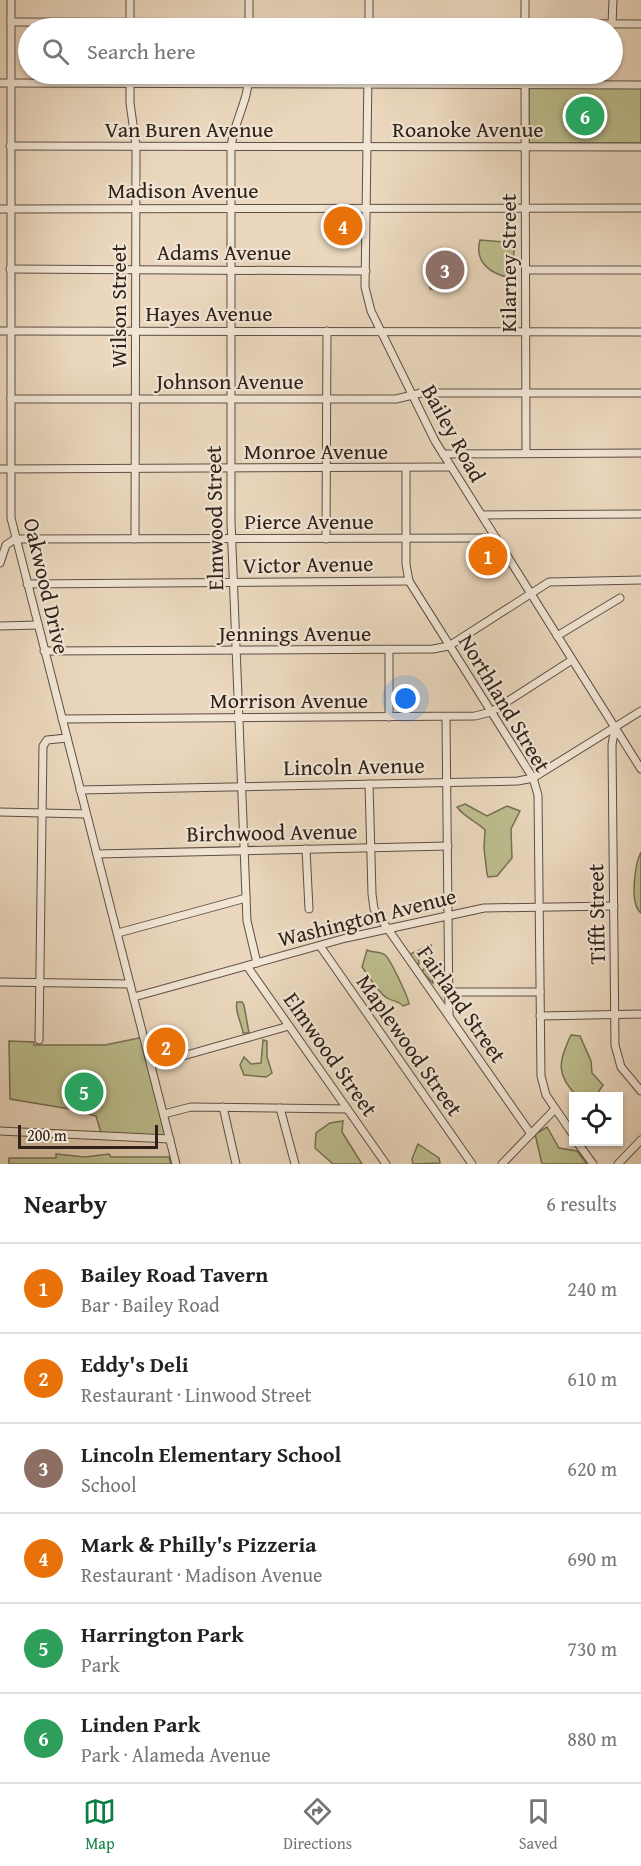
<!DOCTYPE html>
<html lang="en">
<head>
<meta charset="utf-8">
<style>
  body { margin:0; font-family:"Gentium Book Plus",serif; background:#f2f2f2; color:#222 }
  .controls { position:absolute; right:18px; bottom:18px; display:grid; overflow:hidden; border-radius:0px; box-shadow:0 2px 4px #0004 }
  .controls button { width:54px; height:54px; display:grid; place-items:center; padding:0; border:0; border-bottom:2px solid #e0e0e0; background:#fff; color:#222; font:30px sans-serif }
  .scale { position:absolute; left:18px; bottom:15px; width:140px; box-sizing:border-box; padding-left:6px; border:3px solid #30211b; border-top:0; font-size:16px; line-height:21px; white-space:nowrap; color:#30211b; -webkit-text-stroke:4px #f1e5d4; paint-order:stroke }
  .you { position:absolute; left:406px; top:699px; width:21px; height:21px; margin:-15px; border:4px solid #fff; border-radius:50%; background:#1a73e8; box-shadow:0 0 0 9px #1a73e833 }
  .badge { display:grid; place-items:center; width:39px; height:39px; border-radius:50%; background:#0b8043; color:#fff; font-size:20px; font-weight:700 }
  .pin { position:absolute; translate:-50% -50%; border:3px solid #fff; box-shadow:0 2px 6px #0006 }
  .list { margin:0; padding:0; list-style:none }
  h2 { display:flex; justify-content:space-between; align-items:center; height:78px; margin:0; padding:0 24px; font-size:26px }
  h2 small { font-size:20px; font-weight:400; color:#767676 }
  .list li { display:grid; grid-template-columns:39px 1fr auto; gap:18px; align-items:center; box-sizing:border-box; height:90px; padding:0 24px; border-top:2px solid #e0e0e0 }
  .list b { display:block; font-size:22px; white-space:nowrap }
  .list p { margin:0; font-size:20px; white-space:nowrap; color:#767676 }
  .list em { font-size:20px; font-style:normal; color:#767676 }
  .icon { flex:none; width:33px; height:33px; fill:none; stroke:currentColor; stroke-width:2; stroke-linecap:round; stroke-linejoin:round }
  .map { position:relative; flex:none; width:641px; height:1164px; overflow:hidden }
  .search { position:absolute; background:#fff; box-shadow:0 2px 4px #0004; left:18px; right:18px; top:18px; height:66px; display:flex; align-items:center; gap:15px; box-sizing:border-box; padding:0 21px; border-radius:33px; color:#767676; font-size:22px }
  .sheet { height:618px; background:#fff }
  nav { display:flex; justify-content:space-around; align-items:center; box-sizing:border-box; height:84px; border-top:2px solid #e0e0e0; background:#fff; font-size:16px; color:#767676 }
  nav a { display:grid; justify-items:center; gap:3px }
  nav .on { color:#0b8043 }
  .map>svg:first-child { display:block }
  .green { fill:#bcbd8d; stroke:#766f54; stroke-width:1.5 }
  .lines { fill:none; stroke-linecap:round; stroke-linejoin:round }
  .minor-casing { stroke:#5e4e44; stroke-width:9 }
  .minor { stroke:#f1e5d4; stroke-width:7 }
  .labels { text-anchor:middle; stroke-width:4.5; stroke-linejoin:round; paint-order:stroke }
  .street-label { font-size:22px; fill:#30211b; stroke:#f1e5d4 }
</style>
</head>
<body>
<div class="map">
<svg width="641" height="1164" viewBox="0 0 641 1164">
  <rect width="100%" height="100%" fill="#ead7bd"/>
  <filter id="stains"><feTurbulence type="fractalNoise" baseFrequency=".00333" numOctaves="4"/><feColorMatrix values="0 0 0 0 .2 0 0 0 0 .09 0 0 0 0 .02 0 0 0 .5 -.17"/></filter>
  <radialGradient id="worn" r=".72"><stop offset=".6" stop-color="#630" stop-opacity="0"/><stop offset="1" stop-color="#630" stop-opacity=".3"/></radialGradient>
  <g class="green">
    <rect x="529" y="88" width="112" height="55"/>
    <path d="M480 240 515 243 511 278C491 274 474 263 480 240Z"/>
    <path d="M430 263 436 264 442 269V284L438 289H430Z"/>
    <path d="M465 804 487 816 507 806 520 811 511 829 512 858 497 876 488 877 487 874 484 848 485 830C476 821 464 817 457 807Z"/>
    <path d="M641 852V913C629 904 635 864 641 852Z"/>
    <path d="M431 945 433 983 422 972 429 961 423 951 418 955 419 964 416 965 410 954Z"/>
    <path d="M367 950C373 953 380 951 385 955 391 960 408 997 409 1004L403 1006C398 1000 393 1002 387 998 377 992 369 976 362 967Z"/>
    <path d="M237 1002H242L244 1005 249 1033H243C242 1023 234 1011 237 1002Z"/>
    <path d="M571 1035 580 1036 591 1061 592 1073 603 1085 597 1094 598 1096H577C556 1075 558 1062 571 1035Z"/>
    <path d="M139 1038 145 1041 170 1139 102 1136 96 1116 70 1109 10 1099 9 1041 34 1042V1045H105Z"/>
    <path d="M263 1040 267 1041V1057L272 1073 266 1077 244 1075 240 1065 244 1057 251 1064 261 1063Z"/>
    <path d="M343 1121 342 1132 362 1164H333L315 1148 316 1133 330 1123Z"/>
    <path d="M547 1127 559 1148 577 1151 587 1164H542L535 1134Z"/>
    <path d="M418 1144 439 1158 440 1163 413 1164 412 1159Z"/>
    <path d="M56 1154 85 1157 109 1154 111 1157H169L171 1164H9V1158H56Z"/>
  </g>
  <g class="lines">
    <g class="minor-casing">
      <g id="minor">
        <path d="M11 0V518L176 1164"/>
        <path d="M249 0V28"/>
        <path d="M525 0V28"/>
        <path d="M11 22 641 24"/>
        <path d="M612 24 613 0"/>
        <path d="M369 26V0"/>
        <path d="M130 28V0"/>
        <path d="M130 74V103L136 146 135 539"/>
        <path d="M249 74C249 100 234 121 231 147V522L247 921 257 963"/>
        <path d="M368 74 365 287 371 311 435 441 641 769"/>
        <path d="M525 74 526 453"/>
        <path d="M0 83 641 85"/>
        <path d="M10 146 641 147"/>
        <path d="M0 209 641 208"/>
        <path d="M10 269 366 271"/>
        <path d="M526 270H641"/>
        <path d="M0 331 641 332"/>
        <path d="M11 399H396L421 393H641"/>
        <path d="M443 454 641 453"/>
        <path d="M0 469 451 467"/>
        <path d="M406 469V564L409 581 533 778 538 795 541 1076 546 1095 574 1136"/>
        <path d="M482 515 641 514"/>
        <path d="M326 539 327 331"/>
        <path d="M0 563 6 545 15 539 496 538"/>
        <path d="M27 584 409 581"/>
        <path d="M0 626 38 625"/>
        <path d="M557 636 620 598"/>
        <path d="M389 650V717"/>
        <path d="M44 651 433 649 449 646 549 582 641 580"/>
        <path d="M446 717 449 1016"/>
        <path d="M62 719 475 716 491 712 572 660"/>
        <path d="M615 727 612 745 615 1045 621 1067 641 1091"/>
        <path d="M369 784 372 894 374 909 531 1134"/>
        <path d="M80 790 518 781 533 778 641 711"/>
        <path d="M0 812 86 814"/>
        <path d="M306 849 309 909"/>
        <path d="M97 854 448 846"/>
        <path d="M118 933 246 898"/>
        <path d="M320 946 472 1164"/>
        <path d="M247 966 386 1164"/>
        <path d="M0 982 130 984"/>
        <path d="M450 992H540"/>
        <path d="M134 997 346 938 484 908 614 906"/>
        <path d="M540 1016 641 1014"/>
        <path d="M39 1040 43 746 47 740 67 738"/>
        <path d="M151 1065 289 1026"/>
        <path d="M223 1107 236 1164"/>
        <path d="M280 1108 295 1164"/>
        <path d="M164 1114 191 1107 347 1109"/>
        <path d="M0 1131 170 1139"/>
        <path d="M577 1142 593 1164"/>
        <path d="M502 1164 555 1109"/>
        <path d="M618 1164 641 1140"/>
      </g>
    </g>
    <use href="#minor" class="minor"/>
  </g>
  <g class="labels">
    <g class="street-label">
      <text x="189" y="137">Van Buren Avenue</text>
      <text x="468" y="137">Roanoke Avenue</text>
      <text x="183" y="198">Madison Avenue</text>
      <text x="224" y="260">Adams Avenue</text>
      <text transform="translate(508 263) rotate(-90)" y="8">Kilarney Street</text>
      <text transform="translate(118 306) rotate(-90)" y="8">Wilson Street</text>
      <text x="209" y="321">Hayes Avenue</text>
      <text x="230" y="389">Johnson Avenue</text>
      <text transform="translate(454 433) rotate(61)" y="8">Bailey Road</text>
      <text x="316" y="459">Monroe Avenue</text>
      <text transform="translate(214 518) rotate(-91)" y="8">Elmwood Street</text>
      <text x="309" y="529">Pierce Avenue</text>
      <text transform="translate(308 564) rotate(-1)" y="8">Victor Avenue</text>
      <text transform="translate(47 586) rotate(77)" y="8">Oakwood Drive</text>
      <text x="295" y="641">Jennings Avenue</text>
      <text x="289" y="708">Morrison Avenue</text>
      <text transform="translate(505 703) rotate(59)" y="8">Northland Street</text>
      <text transform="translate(354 766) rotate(-1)" y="8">Lincoln Avenue</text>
      <text transform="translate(272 832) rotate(-1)" y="8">Birchwood Avenue</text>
      <text transform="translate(596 914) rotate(-91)" y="8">Tifft Street</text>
      <text transform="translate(367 917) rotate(-14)" y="8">Washington Avenue</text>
      <text transform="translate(462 1004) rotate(55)" y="8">Fairland Street</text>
      <text transform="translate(410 1045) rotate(55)" y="8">Maplewood Street</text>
      <text transform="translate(331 1054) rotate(55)" y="8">Elmwood Street</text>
    </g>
  </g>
  <rect width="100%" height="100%" filter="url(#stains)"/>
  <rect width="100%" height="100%" fill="url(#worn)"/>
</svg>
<div class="controls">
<button><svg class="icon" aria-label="locate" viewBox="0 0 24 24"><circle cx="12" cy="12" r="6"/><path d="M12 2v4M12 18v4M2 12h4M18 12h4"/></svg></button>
</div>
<div class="scale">200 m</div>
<div class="you"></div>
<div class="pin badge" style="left:488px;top:556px;background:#e8710a">1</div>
<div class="pin badge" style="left:166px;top:1047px;background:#e8710a">2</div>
<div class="pin badge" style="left:445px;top:270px;background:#8d6e63">3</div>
<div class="pin badge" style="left:343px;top:226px;background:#e8710a">4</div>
<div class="pin badge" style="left:84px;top:1092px;background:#2e9e5b">5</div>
<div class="pin badge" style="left:585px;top:116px;background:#2e9e5b">6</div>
<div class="search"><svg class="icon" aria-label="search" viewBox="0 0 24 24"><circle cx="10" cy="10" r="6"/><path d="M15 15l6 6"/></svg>Search here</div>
</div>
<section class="sheet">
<h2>Nearby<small>6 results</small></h2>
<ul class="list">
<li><span class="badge" style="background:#e8710a">1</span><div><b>Bailey Road Tavern</b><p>Bar · Bailey Road</p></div><em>240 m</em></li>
<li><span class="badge" style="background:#e8710a">2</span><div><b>Eddy's Deli</b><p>Restaurant · Linwood Street</p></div><em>610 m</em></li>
<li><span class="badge" style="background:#8d6e63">3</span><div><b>Lincoln Elementary School</b><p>School</p></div><em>620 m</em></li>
<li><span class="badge" style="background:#e8710a">4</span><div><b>Mark &amp; Philly's Pizzeria</b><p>Restaurant · Madison Avenue</p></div><em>690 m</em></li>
<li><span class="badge" style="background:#2e9e5b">5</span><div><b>Harrington Park</b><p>Park</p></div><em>730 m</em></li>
<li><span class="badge" style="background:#2e9e5b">6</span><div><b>Linden Park</b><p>Park · Alameda Avenue</p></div><em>880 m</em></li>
</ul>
</section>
<nav>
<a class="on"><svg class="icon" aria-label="map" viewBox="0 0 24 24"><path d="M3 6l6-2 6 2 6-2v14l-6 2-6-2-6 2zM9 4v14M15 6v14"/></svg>Map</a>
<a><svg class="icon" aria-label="directions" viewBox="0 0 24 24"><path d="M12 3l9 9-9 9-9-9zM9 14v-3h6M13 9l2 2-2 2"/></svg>Directions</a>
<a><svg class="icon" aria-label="saved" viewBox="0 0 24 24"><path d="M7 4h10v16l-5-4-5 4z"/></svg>Saved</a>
</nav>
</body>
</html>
